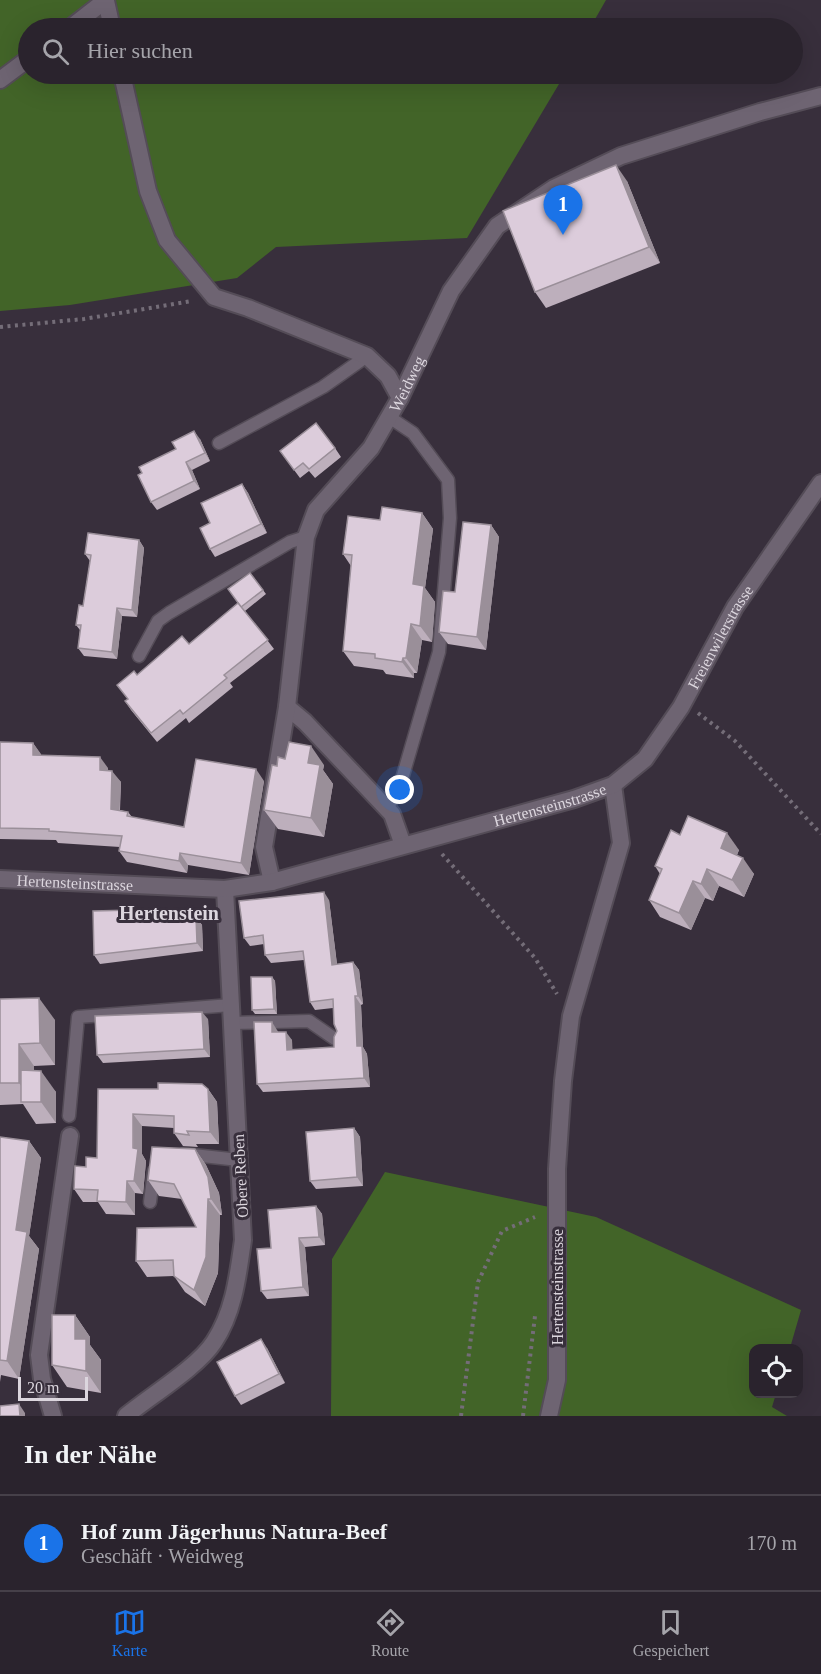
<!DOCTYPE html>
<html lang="de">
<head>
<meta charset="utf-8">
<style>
  body { margin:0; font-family:"Times New Roman",serif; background:#322b35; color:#f1f3f6 }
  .controls { position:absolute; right:18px; bottom:18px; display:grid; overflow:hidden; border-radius:12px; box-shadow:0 6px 24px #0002 }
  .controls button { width:54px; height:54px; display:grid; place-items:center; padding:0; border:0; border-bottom:2px solid #464049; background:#2a232d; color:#f1f3f6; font:30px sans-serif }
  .scale { position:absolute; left:18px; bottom:15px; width:70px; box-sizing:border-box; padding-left:6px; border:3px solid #dcd6de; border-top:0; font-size:16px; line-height:21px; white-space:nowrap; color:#dcd6de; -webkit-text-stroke:4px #382f3c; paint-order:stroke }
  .you { position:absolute; left:400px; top:790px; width:21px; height:21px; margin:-15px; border:4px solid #fff; border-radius:50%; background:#1a73e8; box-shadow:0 0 0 9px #1a73e833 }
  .badge { display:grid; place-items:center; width:39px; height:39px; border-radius:50%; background:#1a73e8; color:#fff; font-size:20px; font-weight:700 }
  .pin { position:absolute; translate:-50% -50px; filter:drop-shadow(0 2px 3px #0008) }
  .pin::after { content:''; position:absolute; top:32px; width:21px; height:18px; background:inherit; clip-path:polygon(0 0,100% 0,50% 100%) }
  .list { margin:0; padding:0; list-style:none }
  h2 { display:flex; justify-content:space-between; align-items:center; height:78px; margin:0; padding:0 24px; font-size:26px }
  h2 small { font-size:20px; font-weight:400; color:#a5a4aa }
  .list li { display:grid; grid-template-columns:39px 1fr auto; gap:18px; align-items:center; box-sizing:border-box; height:96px; padding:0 24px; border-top:2px solid #464049 }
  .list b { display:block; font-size:22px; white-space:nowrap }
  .list p { margin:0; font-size:20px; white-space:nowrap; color:#a5a4aa }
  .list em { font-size:20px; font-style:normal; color:#a5a4aa }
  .icon { flex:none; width:33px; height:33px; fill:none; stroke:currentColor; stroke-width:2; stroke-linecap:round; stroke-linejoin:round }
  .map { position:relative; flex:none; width:821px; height:1416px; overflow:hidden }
  .search { position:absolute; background:#2a232d; box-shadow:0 6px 24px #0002; left:18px; right:18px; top:18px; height:66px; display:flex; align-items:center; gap:15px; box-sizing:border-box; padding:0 21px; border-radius:33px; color:#a5a4aa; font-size:22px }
  .sheet { height:174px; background:#2a232d }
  nav { display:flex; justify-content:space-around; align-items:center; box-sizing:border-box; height:84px; border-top:2px solid #464049; background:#2a232d; font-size:16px; color:#a5a4aa }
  nav a { display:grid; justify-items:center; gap:3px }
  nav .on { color:#1a73e8 }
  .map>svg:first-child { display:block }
  .green { fill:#426428 }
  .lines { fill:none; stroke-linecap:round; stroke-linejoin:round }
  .service-casing { stroke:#544c57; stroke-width:15 }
  .minor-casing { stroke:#544c57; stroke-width:20 }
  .tertiary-casing { stroke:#544c57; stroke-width:20 }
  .path { stroke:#746d78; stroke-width:4; stroke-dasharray:3 4.5; stroke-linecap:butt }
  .service { stroke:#6e6472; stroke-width:12 }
  .minor { stroke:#6e6472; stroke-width:16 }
  .tertiary { stroke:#6e6472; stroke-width:16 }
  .wall { fill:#bdafbc }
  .shaded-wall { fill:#9a8f99 }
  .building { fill:#dcccdb; stroke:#9a8f99; stroke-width:1.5 }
  .labels { text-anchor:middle; stroke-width:6; stroke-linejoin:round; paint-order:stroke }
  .street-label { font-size:16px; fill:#dcd6de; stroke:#382f3c }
  .quarter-label { font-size:20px; font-weight:bold; fill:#dcd6de; stroke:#382f3c }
</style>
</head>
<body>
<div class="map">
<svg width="821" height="1416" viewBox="0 0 821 1416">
  <rect width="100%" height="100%" fill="#382f3c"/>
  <g class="green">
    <path d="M0 0H606L590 28H28V74H565L467 238 276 247 237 278 70 305 0 311Z"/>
    <path d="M385 1172 596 1217 801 1310 790 1348H754V1394H776L772 1407 787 1416H331L332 1259Z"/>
  </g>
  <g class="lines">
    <g class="service-casing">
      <g id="service">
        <path d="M219 443 323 387 367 356"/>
        <path d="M139 656 158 621 169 613 290 542 306 537"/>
        <path d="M387 808 399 789 439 652 450 518 448 480 413 433 389 417"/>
        <path d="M232 1023 309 1021 335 1039"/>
        <path d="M69 1116 78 1017 231 1005"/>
        <path d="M184 1154 239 1160"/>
        <path d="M150 1202 154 1171"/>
      </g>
    </g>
    <g class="minor-casing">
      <g id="minor">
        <path d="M106 1 112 28"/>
        <path d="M70 28 106 0"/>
        <path d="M122 74 148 191 167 240 214 297 248 308 367 356 388 376 400 398"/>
        <path d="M0 80 28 59"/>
        <path d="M287 707 305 722 392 814 403 845"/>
        <path id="s1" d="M272 882 264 847 287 707 306 537 316 510 371 448 400 398 451 291 497 226 554 188 621 156 760 112 821 96"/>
        <path d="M53 1416 42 1379 39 1355 70 1136"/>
        <path d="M126 1416C150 1396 198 1367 214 1342 234 1312 238 1275 243 1240L225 889"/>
        <path d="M549 1416 557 1380V1169L563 1081 571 1016 621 843 613 785"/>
      </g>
    </g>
    <g class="tertiary-casing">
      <g id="tertiary">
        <path id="s2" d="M0 879 225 889 272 882 574 799 613 785 645 759 681 707 735 607 821 483"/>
      </g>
    </g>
    <g class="path">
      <path d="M0 327 84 319 192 301"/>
      <path d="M698 713 735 741 821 834"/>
      <path d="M442 854 535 958 557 994"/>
      <path d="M461 1416 478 1282 502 1231 535 1217"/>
      <path d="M523 1416 535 1316"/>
    </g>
    <use href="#service" class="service"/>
    <use href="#minor" class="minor"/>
    <use href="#tertiary" class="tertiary"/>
  </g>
  <g class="wall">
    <path d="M627 181 660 263 546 308 535 292Z"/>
    <path d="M200 439 210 461 192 470 200 489 157 510 151 502Z"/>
    <path d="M335 448 341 457 315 478 309 471 300 478 280 451Z"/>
    <path d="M242 484 248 493 267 533 215 557 210 549V523Z"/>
    <path d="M422 513 433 529 425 588 435 602 432 642 422 640 417 673H414V678L386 674 383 670 354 666 343 651 351 566 343 554 380 520Z"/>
    <path d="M491 525 499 537 486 650 448 644 439 632 455 592Z"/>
    <path d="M139 540 144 548 137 617 122 616 117 659 84 656 78 648 80 630 76 625 83 606 90 561 85 554Z"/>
    <path d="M250 573 266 594 245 611 274 649 230 683 233 687 189 723 186 718 157 742 131 710 125 701 128 699 117 685 137 675 189 644 238 603Z"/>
    <path d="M0 742 33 743 41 755 108 768V770L121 782 120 810 128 812 132 817 184 827 264 781 249 875 188 865 187 873 127 862 119 851 120 847 58 843 56 840 0 839Z"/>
    <path d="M324 765 323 770 333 784 324 837 278 829 264 810 277 766Z"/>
    <path d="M680 835 739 850 737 855 754 874 744 897 719 886 713 901 705 898 691 930 660 917 649 900 660 874 655 866Z"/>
    <path d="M329 900 337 964 353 962 359 970 363 1004 361 1005 363 1047 367 1054 370 1087 263 1092 257 1084 277 1030 278 1032 292 1040V1050L334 1047 337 1031 333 1008 315 1010 310 1002 304 960 271 963 265 955 264 944 250 946 244 938Z"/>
    <path d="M196 917 202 925 203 951 100 964 94 955 140 919Z"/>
    <path d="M272 977 275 981 277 1014H255L252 1010Z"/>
    <path d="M0 999 55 1020V1065L34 1066V1071L56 1092V1123L36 1124 23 1104 0 1105Z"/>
    <path d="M208 1019 210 1057 103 1063 97 1055Z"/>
    <path d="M98 1089H208L217 1102 219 1144H196L198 1147 183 1146 174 1133V1128L142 1126V1154L146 1161 143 1194 135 1193V1215L106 1214 98 1202H83L74 1189 86 1167 97 1158Z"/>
    <path d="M354 1128 360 1137 363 1186 316 1189 310 1181Z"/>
    <path d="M0 1137 29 1141 41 1158 29 1236 39 1249 19 1379 1 1375 0 1382Z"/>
    <path d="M195 1149 206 1165 219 1193 222 1215H220L218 1273 205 1306 185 1292 174 1276 147 1277 136 1261 196 1227 182 1199 159 1196 148 1180Z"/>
    <path d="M316 1206 322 1214 325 1245 305 1247 309 1296 267 1299 261 1291 271 1248Z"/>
    <path d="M75 1315 90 1337V1345L101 1360V1393L67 1387 52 1365Z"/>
    <path d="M267 1348 285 1383 241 1405 235 1396Z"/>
  </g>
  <g class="shaded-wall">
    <path d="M616 165 627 181 660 263 649 247Z"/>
    <path d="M194 431 200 439 210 461 205 453Z"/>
    <path d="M186 462 192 470 200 489 194 481Z"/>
    <path d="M242 484 248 493 267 533 261 524Z"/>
    <path d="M422 513 433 529 425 588 435 602 432 642 420 626 413 584Z"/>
    <path d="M491 525 499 537 486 650 477 637Z"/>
    <path d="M139 540 144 548 137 617 132 610Z"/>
    <path d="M117 608 122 616 117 659 112 652Z"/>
    <path d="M411 624 422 640 417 673 406 658Z"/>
    <path d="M403 658 414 673V678L402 662Z"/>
    <path d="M33 743 41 754V766L33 755Z"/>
    <path d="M311 746 324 765 323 770 333 784 324 837 311 818 308 763Z"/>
    <path d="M100 757 108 768V782L100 770Z"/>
    <path d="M256 769 264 781 249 875 241 863Z"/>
    <path d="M112 771 121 782 119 820 111 809Z"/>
    <path d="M727 833 739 850 733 864 721 848Z"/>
    <path d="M180 853 188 865 187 873 179 861Z"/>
    <path d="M743 858 754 874 744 897 732 880Z"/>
    <path d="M707 869 719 886 713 901 701 884Z"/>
    <path d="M693 881 705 898 691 930 679 913Z"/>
    <path d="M324 892 329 900 338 973 332 965Z"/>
    <path d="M134 910 140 919H134Z"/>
    <path d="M196 917 202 925 203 951 197 943Z"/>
    <path d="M353 962 359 970 363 1004 358 996Z"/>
    <path d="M272 977 275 981 277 1014 274 1009Z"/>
    <path d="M355 996 361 1005 363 1047 367 1054 370 1087 364 1078 357 1046Z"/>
    <path d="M39 998 55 1020V1065L40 1043Z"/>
    <path d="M202 1012 208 1019 210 1057 204 1049Z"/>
    <path d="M272 1022 277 1030 278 1041 272 1032Z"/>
    <path d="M286 1032 292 1040 293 1058 287 1050Z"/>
    <path d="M19 1044 34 1066V1102H33L19 1083Z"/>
    <path d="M41 1071 56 1092V1123L41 1102Z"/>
    <path d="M208 1089 217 1102 219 1144 210 1132Z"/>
    <path d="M133 1114 142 1126V1154L146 1161 143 1194 134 1181Z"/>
    <path d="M354 1128 360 1137 363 1186 357 1177Z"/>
    <path d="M29 1141 41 1158 29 1236 39 1249 19 1379 7 1361 16 1230Z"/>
    <path d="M195 1149 206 1165 219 1193 222 1215 211 1199Z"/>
    <path d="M127 1181 135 1193V1215L126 1202Z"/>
    <path d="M208 1199 220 1215 218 1273 205 1306 194 1290Z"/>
    <path d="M316 1206 322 1214 325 1245 319 1237Z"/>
    <path d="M299 1238 305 1247 309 1296 303 1287Z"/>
    <path d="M75 1315 90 1337V1345L101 1360V1393L86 1371 75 1339Z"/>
    <path d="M261 1339 267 1348 285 1383 279 1374Z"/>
    <path d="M19 1404 25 1413V1416H20Z"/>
  </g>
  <g class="building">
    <path d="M616 165 649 247 535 292 503 211Z"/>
    <path d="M316 423 335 448 309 469 303 463 294 470 280 451Z"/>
    <path d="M194 431 205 453 186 462 194 481 151 502 138 475 142 473 139 467 176 449 172 442Z"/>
    <path d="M242 484 261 524 210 549 200 528 210 523 201 503Z"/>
    <path d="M382 507 422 513 413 584 424 586 420 626 411 624 406 658H403L402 662 375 658V654L343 651 352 555 343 554 348 516 380 520Z"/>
    <path d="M463 522 491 525 477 637 439 632 443 591 455 592Z"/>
    <path d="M88 533 139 540 132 610 117 608 112 652 78 648 81 625H76L79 605 83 606 91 555 85 554Z"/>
    <path d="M250 573 263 590 241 607 228 589Z"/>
    <path d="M238 603 268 640 224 675 227 678 183 714 180 710 151 733 125 701 128 699 117 685 134 671 137 675 182 636 189 644Z"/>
    <path d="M0 742 33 743V755L100 757V770L112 771 111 809 128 812 127 816 184 827 196 759 256 769 241 863 180 853 179 861 119 851 122 836 49 831V829L0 828Z"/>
    <path d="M289 742 311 746 308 763 320 765 311 818 264 810 272 765 277 766 278 757 285 759Z"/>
    <path d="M688 816 727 833 721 848 743 858 732 880 707 869 701 884 693 881 679 913 649 900 662 869 655 866 671 830 680 835Z"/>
    <path d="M324 892 332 965 353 962 358 996H355L357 1046H362L364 1078 257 1084 254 1022H272V1032H286L287 1050 334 1047V1037L337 1031 334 1024 333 999 310 1002 303 951 265 955 263 935 244 938 239 901Z"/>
    <path d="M134 910V919L196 917 197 943 94 955 93 911Z"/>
    <path d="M251 977H272L274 1009 252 1010Z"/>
    <path d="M39 998 40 1043 19 1044V1083H0V999Z"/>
    <path d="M202 1012 204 1049 97 1055 95 1016Z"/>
    <path d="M21 1070 41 1071V1102H21Z"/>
    <path d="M158 1083 202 1084 208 1089 210 1132 187 1131 189 1135 174 1133V1116L133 1114V1148L138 1149 134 1181H127L126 1202 97 1201 98 1190 74 1189 75 1166 86 1167V1157L97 1158 98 1089H158Z"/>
    <path d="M354 1128 357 1177 310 1181 306 1132Z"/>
    <path d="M0 1137 29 1141 16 1230 27 1232 7 1361 0 1360Z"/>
    <path d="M152 1147 195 1149 208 1177 211 1199H208L206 1257 194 1290 174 1276 173 1260 136 1261 137 1228 196 1227 174 1184 148 1180Z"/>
    <path d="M316 1206 319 1237 299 1238 303 1287 261 1291 257 1249 271 1248 268 1210Z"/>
    <path d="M52 1315H75V1339H86V1371L52 1365Z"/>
    <path d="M261 1339 279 1374 235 1396 217 1362Z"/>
    <path d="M19 1404 20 1416H0V1406Z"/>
  </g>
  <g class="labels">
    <g class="street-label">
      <text dy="6" stroke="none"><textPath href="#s1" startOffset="534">Weidweg</textPath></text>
      <text dy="6" stroke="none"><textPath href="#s2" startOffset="812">Freienwilerstrasse</textPath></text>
      <text dy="6" stroke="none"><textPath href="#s2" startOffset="561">Hertensteinstrasse</textPath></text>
      <text dy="6" stroke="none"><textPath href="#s2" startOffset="75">Hertensteinstrasse</textPath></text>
      <text transform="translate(240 1176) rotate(-93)" y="6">Obere Reben</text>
      <text transform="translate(557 1287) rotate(-90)" y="6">Hertensteinstrasse</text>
    </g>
    <g class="quarter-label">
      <text x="169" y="920">Hertenstein</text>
    </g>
  </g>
</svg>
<div class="controls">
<button><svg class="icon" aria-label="locate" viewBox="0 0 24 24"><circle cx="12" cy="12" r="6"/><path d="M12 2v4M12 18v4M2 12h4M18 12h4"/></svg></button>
</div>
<div class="scale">20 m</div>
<div class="you"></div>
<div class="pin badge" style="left:563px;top:235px">1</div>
<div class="search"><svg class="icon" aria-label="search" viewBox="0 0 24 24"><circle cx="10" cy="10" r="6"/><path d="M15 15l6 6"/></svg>Hier suchen</div>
</div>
<section class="sheet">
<h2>In der Nähe<small></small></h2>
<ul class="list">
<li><span class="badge">1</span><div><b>Hof zum Jägerhuus Natura-Beef</b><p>Geschäft · Weidweg</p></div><em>170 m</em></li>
</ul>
</section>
<nav>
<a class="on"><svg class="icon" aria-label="map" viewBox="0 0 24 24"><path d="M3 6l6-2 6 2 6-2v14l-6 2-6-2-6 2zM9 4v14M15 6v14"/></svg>Karte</a>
<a><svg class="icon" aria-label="directions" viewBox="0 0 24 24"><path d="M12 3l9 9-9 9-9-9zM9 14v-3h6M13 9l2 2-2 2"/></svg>Route</a>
<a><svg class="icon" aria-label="saved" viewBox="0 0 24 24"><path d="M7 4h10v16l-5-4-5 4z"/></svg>Gespeichert</a>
</nav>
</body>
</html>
